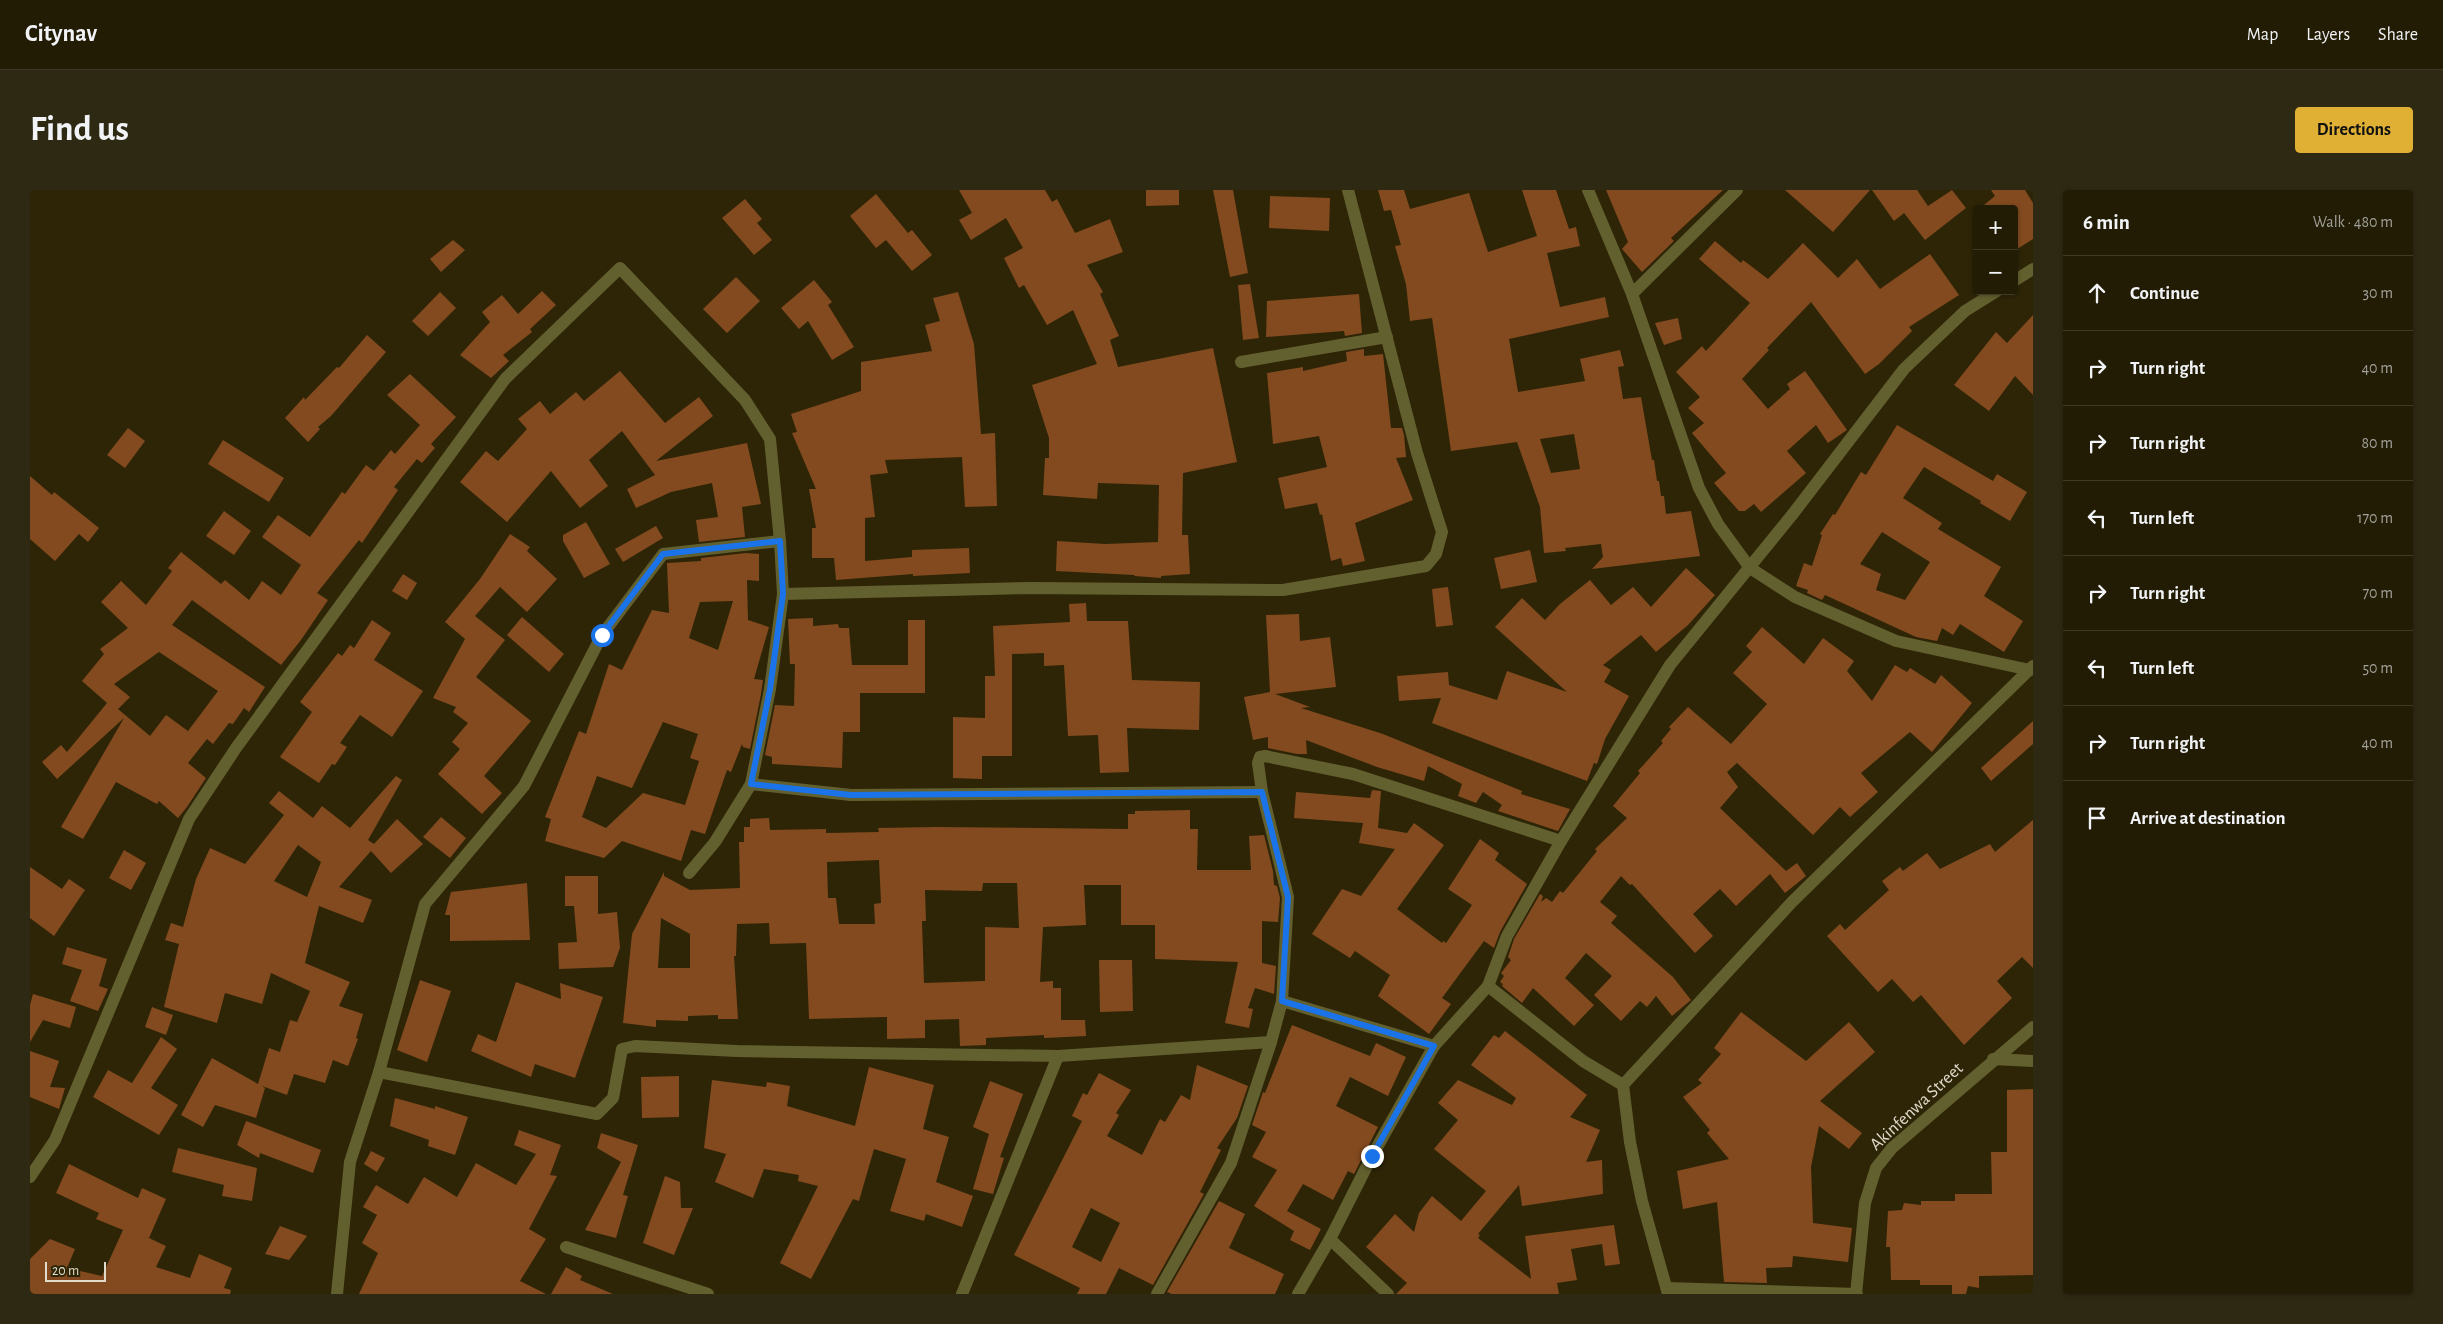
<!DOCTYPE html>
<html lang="en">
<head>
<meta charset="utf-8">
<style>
  body { margin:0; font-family:"Alegreya Sans",sans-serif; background:#2e2913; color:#f1f3f6 }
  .controls { position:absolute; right:15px; top:15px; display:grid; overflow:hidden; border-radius:5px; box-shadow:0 1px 4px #0004 }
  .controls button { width:45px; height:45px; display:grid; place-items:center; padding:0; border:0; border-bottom:1px solid #3f3a27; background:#221c05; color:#f1f3f6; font:25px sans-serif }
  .scale { position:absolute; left:15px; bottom:12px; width:61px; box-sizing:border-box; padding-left:5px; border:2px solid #e0dbca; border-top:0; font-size:14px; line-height:18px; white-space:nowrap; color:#e0dbca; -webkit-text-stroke:4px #2e2507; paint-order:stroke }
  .stop { position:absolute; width:15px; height:15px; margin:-11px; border:4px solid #1a73e8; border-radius:50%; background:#fff }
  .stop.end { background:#1a73e8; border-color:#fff; box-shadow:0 1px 5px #0008 }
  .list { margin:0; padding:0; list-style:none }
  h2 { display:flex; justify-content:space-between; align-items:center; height:65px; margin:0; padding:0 20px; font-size:21px }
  h2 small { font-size:16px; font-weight:400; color:#a2a19a }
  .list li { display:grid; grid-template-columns:32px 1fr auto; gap:15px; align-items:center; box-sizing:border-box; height:75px; padding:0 20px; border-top:1px solid #3f3a27 }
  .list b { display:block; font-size:19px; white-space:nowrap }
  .list em { font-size:16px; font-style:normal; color:#a2a19a }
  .icon { flex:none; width:28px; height:28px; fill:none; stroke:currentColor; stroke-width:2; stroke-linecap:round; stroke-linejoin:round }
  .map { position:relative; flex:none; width:2003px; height:1104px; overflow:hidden; border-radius:5px }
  header { display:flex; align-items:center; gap:30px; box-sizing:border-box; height:70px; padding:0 25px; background:#221c05; border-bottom:1px solid #3f3a27 }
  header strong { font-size:24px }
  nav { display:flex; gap:28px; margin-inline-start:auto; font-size:18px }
  .intro { display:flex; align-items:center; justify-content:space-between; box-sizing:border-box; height:120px; padding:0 30px }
  h1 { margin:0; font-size:35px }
  .button { padding:12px 22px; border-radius:5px; background:#dfb034; color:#111; font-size:18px; font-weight:700 }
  main { display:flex; gap:30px; padding:0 30px }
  aside { flex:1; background:#221c05; border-radius:5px; box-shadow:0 1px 4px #0004 }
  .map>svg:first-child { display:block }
  .building { fill:#824a1e; fill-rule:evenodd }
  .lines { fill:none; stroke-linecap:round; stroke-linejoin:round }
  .minor { stroke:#63602f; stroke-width:12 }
  .route { stroke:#1a73e8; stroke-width:6 }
  .labels { text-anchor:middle; stroke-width:4; stroke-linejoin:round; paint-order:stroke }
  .street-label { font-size:18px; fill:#e0dbca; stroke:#2e2507 }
</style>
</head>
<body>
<header>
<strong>Citynav</strong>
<nav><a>Map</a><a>Layers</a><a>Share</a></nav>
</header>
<div class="intro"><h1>Find us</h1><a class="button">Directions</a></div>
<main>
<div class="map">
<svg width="2003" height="1104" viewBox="0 0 2003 1104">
  <rect width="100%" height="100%" fill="#2e2507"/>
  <g class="building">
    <path d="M929 0H1015L1022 12 1027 9 1045 43 1080 29 1093 62 1057 75 1073 102 1070 104 1089 146 1080 150 1088 177 1183 158 1207 272 1153 283 1152 345H1158L1160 384 1131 386V388L1105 386 1104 385 1026 381 1027 351 1075 354 1128 352 1129 295 1068 293 1067 309 1013 305 1015 268H1019V248L1002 195 1067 174 1043 120 1017 135 994 95 989 98 974 68 993 58 976 28 941 50 929 30 942 23Z"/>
    <path d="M1116 0H1149V15L1116 16Z"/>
    <path d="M1183 0H1203L1218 83 1200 87Z"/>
    <path d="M1348 0H1374L1380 19 1439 3 1458 62 1507 46 1492 0H1526L1539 39 1546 37 1550 56 1517 63 1530 117 1575 107 1579 127 1479 149 1488 202 1555 191 1550 169 1590 160 1594 176 1588 177 1593 209 1611 207 1622 270H1624L1627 291H1629L1631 306H1634L1636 324 1661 321 1670 366 1562 379 1573 367 1571 354 1535 358 1536 361 1514 363 1510 317 1487 252 1421 261 1402 128 1380 131 1376 94 1365 56 1371 55 1361 20 1354 21ZM1544 244 1550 279 1521 283 1510 249Z"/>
    <path d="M1576 0H1693L1641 48 1644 51 1612 82 1592 59 1598 52Z"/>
    <path d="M1755 0H1840L1803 42Z"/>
    <path d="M1842 0H1887L1898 16 1922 0 1936 18 1895 50 1874 23 1864 31Z"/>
    <path d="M1961 0H1995L2003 13V49L1984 61V19H1949L1965 6Z"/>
    <path d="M846 4 878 43 882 40 902 65 882 81 856 50 846 58 820 26Z"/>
    <path d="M1240 6 1300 8 1299 41 1239 38Z"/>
    <path d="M715 9 732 29 727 33 742 50 724 65 692 28Z"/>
    <path d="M423 50 435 60 411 82 400 69Z"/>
    <path d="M1685 51 1711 73 1713 70 1738 89 1773 53 1808 88 1827 69 1850 99 1900 64 1929 105 1879 137 1882 141 1849 174 1835 184 1781 112 1737 158 1739 160 1712 189 1738 219 1760 199 1757 194 1775 181 1817 240 1798 253 1786 235 1757 261 1776 283 1731 322 1724 314 1715 321H1709L1684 293 1696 283 1662 243 1674 233 1658 218 1670 207 1646 182 1672 156 1676 161 1720 113 1669 69Z"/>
    <path d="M706 87 730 111 697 143 673 119Z"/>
    <path d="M784 90 802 112 798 115 824 157 802 170 778 131 769 139 751 118Z"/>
    <path d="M1220 94 1229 148 1213 150 1208 95Z"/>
    <path d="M512 101 526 115 500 139 502 142 473 165 479 171 461 188 430 165 460 132 452 122 472 105 488 124Z"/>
    <path d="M410 102 426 118 398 146 382 131Z"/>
    <path d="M928 102 944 154 951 244 965 243 967 316 935 317 932 267 855 270 858 283 840 285 845 327 835 328V371L882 367V360L939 358 940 383 883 386V384L806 390 804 368H782V338H786L779 299H786L762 243 767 242 761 224 831 201V172L902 161 895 135 910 131 903 108Z"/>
    <path d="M1329 104 1332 143 1315 146 1314 141 1236 147 1237 111Z"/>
    <path d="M2003 125V205L1985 186 1959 221 1924 195 1966 142 1977 153Z"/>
    <path d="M1648 128 1652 149 1634 155 1625 133Z"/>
    <path d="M337 145 356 162 301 226 288 237 290 239 278 252 255 228 274 207 275 210 307 177 309 178Z"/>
    <path d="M1334 159V166L1353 164 1361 238H1372L1374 245 1376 267 1366 268 1383 310 1325 333 1335 371 1313 376 1311 368 1301 371 1292 324 1290 325 1287 313 1255 319 1248 288 1297 277 1289 246 1243 254 1237 183 1273 177V181L1317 171 1316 162Z"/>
    <path d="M590 181 635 233 669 207 683 226 626 271 717 253 731 314 712 317 715 347 669 352 666 330 688 327 682 293 641 302 606 318 597 299 625 285 592 241 559 270 578 296 550 318 521 281 477 332 430 292 456 261 468 271 497 239 488 229 510 211 520 224 546 202 554 211Z"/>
    <path d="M380 184 426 227 401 254 405 258 392 273 387 269 364 297 368 300 332 353 329 350 287 403 298 410 271 450 251 475 162 410 142 435 235 497 219 522 214 518 203 534 199 533 183 554 177 549 158 573 176 588 157 617 148 628 129 611 127 614 86 592 53 649 31 637 94 528 27 589 12 572 31 555 37 562 77 513 52 491 74 464 70 459 98 438 71 412 91 391 116 415 142 381 138 378 151 362 191 394 195 390 219 410 232 391 251 405 271 375 232 347 248 325 280 347 312 302 315 304 336 275 344 281 361 260 365 264 390 235 357 205ZM129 462 188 501 158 541 136 525 120 546 88 519 100 507 84 494Z"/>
    <path d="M1867 235 1963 291 1967 284 1997 302 1980 331 1950 313 1951 311 1894 277 1873 308 1912 333 1908 339 1971 377 1954 406 1993 431 1974 462 1930 434 1923 445 1912 438 1907 451 1886 447 1795 405 1792 410 1777 403 1778 400 1766 396 1774 373 1782 376 1792 345 1790 344 1803 324 1805 325 1831 282 1836 285ZM1852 342 1900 372 1875 410 1846 400 1851 384 1830 374Z"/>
    <path d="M98 238 115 251 95 278 77 265Z"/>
    <path d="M193 250 254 288 239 312 178 274Z"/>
    <path d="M0 286 22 305 24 302 69 338 58 352 49 344 25 371 0 349Z"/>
    <path d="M194 321 221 341 204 365 176 346Z"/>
    <path d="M556 332 580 374 554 388 533 351V345Z"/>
    <path d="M626 336 633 348 593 372 585 359Z"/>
    <path d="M480 344 500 357 497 361 527 389 497 422 470 397 445 426 475 450 446 487 501 531 454 586 472 603 452 624 408 584 430 559 422 552 438 533 423 522 426 517 403 508 435 449 415 432 450 389Z"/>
    <path d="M1500 360 1507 392 1471 399 1464 368Z"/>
    <path d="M716 363 729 364V391L717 390 718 430 739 437 724 489 733 490 731 504 720 559 713 557 712 554 701 582 697 580 675 644 661 640 651 671 592 651 574 668 515 651 521 629 515 627 549 541 556 544 579 474 592 480 622 420 639 423 637 373 671 371V368ZM703 411 688 460 659 448 670 412ZM633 532 668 544 660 568 669 571 655 615 613 603 576 638 552 627 567 586 602 598Z"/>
    <path d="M1656 378 1685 405 1658 435 1626 462 1611 445 1573 475 1581 480 1574 492 1599 506 1575 549 1567 574 1564 573 1557 591 1402 533 1411 508 1369 511 1367 486 1418 482 1419 495 1467 510 1477 481 1537 502 1465 437 1492 408 1515 430 1530 414 1560 390 1581 415 1603 397 1621 417Z"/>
    <path d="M373 384 387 393 377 410 362 401Z"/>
    <path d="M1418 397 1423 435 1406 437 1402 399Z"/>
    <path d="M1056 413 1057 431H1098L1102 490 1170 492 1169 540 1097 538 1099 582 1070 583 1068 545 1038 546 1034 475 1014 476V463L982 464V566H952V589L923 588V527L955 528V486H965L963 436 1040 432 1039 414Z"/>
    <path d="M1269 424 1270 451 1300 447 1306 497 1245 504 1280 517 1271 518 1353 544 1492 601 1491 604 1540 619 1528 641 1468 621 1472 615 1453 602 1446 613 1428 606 1432 594 1398 576 1394 591 1347 577 1276 550 1277 564H1267L1238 558V547L1223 550 1214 507 1240 502 1236 425Z"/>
    <path d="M492 427 534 464 519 482 477 445Z"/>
    <path d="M783 428V436L808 434 809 438H819L822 475H878V430H895V503H830V542H813L812 578 742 574V567L735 565 745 515 764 516 765 474H760L758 429Z"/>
    <path d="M342 430 361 443 344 470 393 501 362 547 330 525 310 553 317 557 305 575 302 574 289 593 250 567 282 522 270 512 308 463 312 466 320 455 324 458Z"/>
    <path d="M1732 437 1774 474 1793 448 1824 471 1817 481 1842 511 1865 475 1877 482 1880 478 1905 494 1911 485 1942 513 1902 562 1880 542 1831 583 1848 602 1820 627 1810 617 1783 645 1707 573 1697 582 1708 597 1690 618 1756 681 1767 673 1776 686 1755 703 1740 684 1706 716 1690 699 1663 724 1683 746 1665 763 1602 694 1600 695 1591 686 1570 712 1587 726 1581 733 1643 787 1661 810 1642 826 1626 806 1617 817 1610 811 1591 831 1564 805 1582 786 1556 763 1535 788 1564 815 1544 836 1503 798 1492 813 1472 796 1473 794 1470 792 1474 786 1471 783 1481 770 1478 767 1484 749 1510 704 1513 706 1511 712 1516 708 1522 712 1530 701 1533 703 1567 661 1565 659 1597 628 1583 616 1610 583 1608 581 1633 553 1631 551 1641 539 1639 537 1658 517 1701 554 1737 514 1703 483 1722 462 1716 456Z"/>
    <path d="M2003 531V554L1961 591 1951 578Z"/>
    <path d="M366 586 372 590 338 650 344 654 367 629 393 654 361 683 341 661 309 697 342 710 333 733 289 716 275 773 320 792 309 816 333 824 326 848 328 849 318 876 303 870 295 893 264 884 257 905 232 896 235 898 226 928 185 915 173 937 151 925 182 868 228 894 239 858 250 862 260 830 267 832 280 801 241 783 232 814 195 803 187 833 134 817 149 754 135 750 141 733 153 737 166 689 180 658 215 674 254 625 239 613 249 601 283 628 292 616 320 638ZM268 655 291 672 277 707 244 691Z"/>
    <path d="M1342 600 1351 601 1348 638 1377 643 1384 633 1414 655 1367 719 1412 753 1413 751 1416 753 1442 715 1418 699 1450 649 1469 663 1465 670 1497 694 1470 742 1464 758 1454 751 1412 808 1421 814 1399 844 1348 806 1360 785 1325 761 1320 768 1282 744 1312 699 1331 706 1365 659 1329 653 1333 633 1264 628 1266 602 1340 608Z"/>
    <path d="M1160 620V639H1168L1167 680H1221L1219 646 1234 645 1243 681 1244 695 1247 696 1250 708 1248 732 1232 731V773L1246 776 1244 804 1225 798 1218 818 1223 819 1219 838 1195 833 1208 772 1125 769V735H1091V695H1054L1056 735 1013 737 1010 792 1023 791V798H1031V830H1055L1056 846 1014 848V845L956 848V855L930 856 929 829 895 830V848L857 849V827L779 829 776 753 740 754 739 733 707 734 706 766H704L708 829H688V825L658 826V831L626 830V837L593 833 602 744 634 682V686L660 700 710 698 709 652H714V637H720V629L739 628 740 640 796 639V643L849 642 848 638 905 637 1098 639V624H1105V621ZM849 670 851 713 844 714 845 734H809L806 708H798L797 672ZM953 693H987L989 738 955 737V791L894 793 892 731H896L895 700 952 701ZM631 728 660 744V778H628Z"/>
    <path d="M411 627 436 648 420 668 393 647Z"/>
    <path d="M2003 630V778L1992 767 1967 791 1982 808 1934 855 1891 805 1883 812 1862 789 1848 802 1797 746 1810 734 1815 740 1859 700 1852 691 1870 677 1873 681 1897 663 1910 679 1960 654 1965 662Z"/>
    <path d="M94 660 116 673 101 700 79 688Z"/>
    <path d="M0 677 32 699 39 689 55 700 24 746 0 728Z"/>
    <path d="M535 686H568V724L587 722 590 758 583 777 529 779 528 753 547 752 544 716H535Z"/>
    <path d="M497 693 500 750 420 751V725H415L421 702Z"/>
    <path d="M37 757 77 769 69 796 78 799 68 821 40 811 52 780 32 774Z"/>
    <path d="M1069 770H1102L1103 821 1070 822Z"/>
    <path d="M390 790 421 801 397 872 367 860Z"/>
    <path d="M486 792 531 809 530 793 573 807 545 888 505 874 501 887 441 861 448 844 466 852Z"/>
    <path d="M3 804 46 817 40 838 13 830 0 852V815Z"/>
    <path d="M122 817 143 825 136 845 115 837Z"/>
    <path d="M1711 822 1776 871 1819 832 1845 862 1790 911 1832 943 1819 959 1789 936 1781 977 1783 1033 1822 1038 1818 1072 1763 1066 1762 1077 1736 1078 1737 1093 1694 1092 1687 1012 1653 1019 1647 981 1699 969 1677 943 1680 940 1653 907 1672 893 1668 890 1691 864 1684 858Z"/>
    <path d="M1262 835 1340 866 1346 853 1376 867 1358 906 1320 887 1306 916 1348 937 1324 984 1318 981 1303 1010 1273 994 1257 1021 1291 1039 1280 1060 1260 1050 1264 1041 1224 1016 1247 980 1222 967 1236 942 1222 935 1233 902 1235 903Z"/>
    <path d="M1475 841 1557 905 1540 927 1570 940 1556 972 1572 970 1573 1004 1492 1016 1489 995 1448 1044 1450 1045 1448 1048 1501 1089 1495 1046 1584 1035 1590 1074 1575 1076 1572 1054 1541 1059 1547 1090 1527 1093 1529 1104H1366L1377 1093 1336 1057 1365 1024 1384 1042 1389 1023 1402 1006 1431 1031 1456 1001 1404 959 1428 930 1408 913 1428 890 1482 915 1486 908 1441 875 1464 845 1469 848Z"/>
    <path d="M131 847 147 859 121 898 148 915 129 945 63 907 78 880 102 893Z"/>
    <path d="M0 861 29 871 20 897 35 898 29 919 0 907Z"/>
    <path d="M1167 875 1218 896 1207 928 1187 958 1191 960 1170 1002 1174 1004 1123 1095 1089 1078 1076 1104H1047L1050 1098 984 1065 1052 931 1042 926 1053 903 1057 905 1069 883 1101 900 1086 923 1089 925 1077 946 1112 965 1130 929 1135 932 1151 905 1160 910ZM1061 1018 1090 1033 1071 1072 1042 1057Z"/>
    <path d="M839 877 904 895 893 939 919 947 906 992 943 1006 932 1037 896 1024 894 1031 860 1021 876 969 844 959 829 1011 823 1009 781 1089 750 1073 788 996 768 991 769 985 734 979 723 1008 685 992 696 964 674 958 682 890 736 897 737 892 760 896 757 916 825 936Z"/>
    <path d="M649 886V927L612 928 611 887Z"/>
    <path d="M960 891 993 904 970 967 974 968 963 1004 943 999 959 944 943 937Z"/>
    <path d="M2003 899V1085L1949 1086V1098L1938 1096 1936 1104H1922V1095H1890V1090H1861L1860 1057H1856L1858 1021 1872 1020 1874 1013 1891 1015V1011H1925V1004H1962L1961 962H1977V900Z"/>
    <path d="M365 908 405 919V916L438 927 425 965 398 956 399 950 360 936Z"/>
    <path d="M216 931 291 960 283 983 230 963 229 968 207 955Z"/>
    <path d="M489 940 531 955 520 985 527 986 499 1039 516 1049 490 1091 516 1104H329L348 1063 332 1053 347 1025 333 1017 346 995 378 1014 394 987 427 1007 446 973 486 995 506 964 484 955Z"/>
    <path d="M571 943 608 955 593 1005 598 1006 586 1048 555 1040 591 972 567 958Z"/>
    <path d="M148 958 227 978 222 1011 192 1006 194 995 142 982Z"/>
    <path d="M341 961 355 968 347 982 334 974Z"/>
    <path d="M39 974 108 1008 112 998 136 1009 119 1048 136 1056 126 1077 160 1088 169 1064 202 1078 194 1098 201 1100 200 1104H0V1069L20 1049 45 1059 37 1078 72 1086 93 1040 66 1029 69 1023 26 1003Z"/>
    <path d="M635 986 650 992 651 1018H663L644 1065 613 1053Z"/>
    <path d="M1189 1011 1215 1024 1199 1058 1254 1084 1245 1104H1142L1137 1102Z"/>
    <path d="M250 1036 277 1046 259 1070 235 1064Z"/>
    <path d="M536 1077 552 1086 550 1090 583 1104H521Z"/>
  </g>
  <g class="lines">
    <g class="minor">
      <path d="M1558 0 1602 104 1669 298 1688 334 1720 378 1765 407 1866 451 2000 480"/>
      <path d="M1984 91 2003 79"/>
      <path d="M1602 104 1707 0"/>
      <path d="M1211 172 1357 147"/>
      <path d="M753 404 1001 398 1253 400 1396 376 1406 364 1412 342 1387 263 1318 0"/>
      <path d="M659 683 685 652 721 594 821 605 1232 602"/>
      <path d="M1458 796 1553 871 1593 895 1600 952 1612 1011 1638 1104"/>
      <path d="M1252 811 1404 856"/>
      <path d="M1963 869 2003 871"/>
      <path d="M349 882 567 924 583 908 592 859 605 856 707 861 1028 866 1241 852"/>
      <path d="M1593 895 1762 712 2003 476"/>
      <path d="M0 987 25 950 159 629 206 558 475 189 590 78 715 210 740 249 750 351 753 404 740 499 721 594"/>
      <path d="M1300 1049 1358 1104"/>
      <path d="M536 1057 678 1104"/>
      <path d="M1637 1098 1827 1104"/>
      <path d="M307 1104 320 972 349 882 395 714 494 596 572 445 633 364 750 351"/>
      <path d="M932 1104 1028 866"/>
      <path d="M1127 1104 1201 973 1241 852 1252 811 1258 707 1232 602 1228 573 1230 567 1235 566 1323 584 1531 651"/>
      <path d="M1268 1104 1300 1049 1342 966 1404 856 1458 796 1477 746 1531 651 1640 475 1762 325 1874 179 1935 121 1967 101"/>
      <path d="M1826 1104 1835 1013 1846 978 1862 958 2003 837"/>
    </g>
  </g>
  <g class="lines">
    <path class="route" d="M572 445 633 364 750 351 753 404 740 499 721 594 821 605 1232 602 1258 707 1252 811 1404 856 1342 966"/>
  </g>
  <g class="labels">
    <g class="street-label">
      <text transform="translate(1886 916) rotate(-43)" y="6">Akinfenwa Street</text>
    </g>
  </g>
</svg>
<div class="controls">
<button>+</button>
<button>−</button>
</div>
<div class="scale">20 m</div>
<div class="stop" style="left:572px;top:445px"></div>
<div class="stop end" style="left:1342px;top:966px"></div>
</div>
<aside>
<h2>6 min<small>Walk · 480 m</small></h2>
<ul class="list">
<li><svg class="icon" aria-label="ahead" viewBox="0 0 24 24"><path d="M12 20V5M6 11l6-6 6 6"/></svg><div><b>Continue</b></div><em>30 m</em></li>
<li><svg class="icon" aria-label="right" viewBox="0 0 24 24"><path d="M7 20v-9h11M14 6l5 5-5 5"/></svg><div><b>Turn right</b></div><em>40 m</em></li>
<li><svg class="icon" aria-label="right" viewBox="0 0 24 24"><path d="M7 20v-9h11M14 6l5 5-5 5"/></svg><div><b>Turn right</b></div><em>80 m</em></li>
<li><svg class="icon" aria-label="left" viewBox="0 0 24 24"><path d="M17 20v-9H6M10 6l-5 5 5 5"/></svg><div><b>Turn left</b></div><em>170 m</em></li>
<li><svg class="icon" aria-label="right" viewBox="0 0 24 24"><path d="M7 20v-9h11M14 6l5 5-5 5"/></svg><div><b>Turn right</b></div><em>70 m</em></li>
<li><svg class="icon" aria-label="left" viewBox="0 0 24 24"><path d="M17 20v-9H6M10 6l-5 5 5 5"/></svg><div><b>Turn left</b></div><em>50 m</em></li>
<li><svg class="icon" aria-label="right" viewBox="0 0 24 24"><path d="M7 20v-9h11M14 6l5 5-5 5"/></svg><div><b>Turn right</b></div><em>40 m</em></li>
<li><svg class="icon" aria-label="arrive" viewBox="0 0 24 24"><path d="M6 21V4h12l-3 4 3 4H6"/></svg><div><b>Arrive at destination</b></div></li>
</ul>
</aside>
</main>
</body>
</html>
